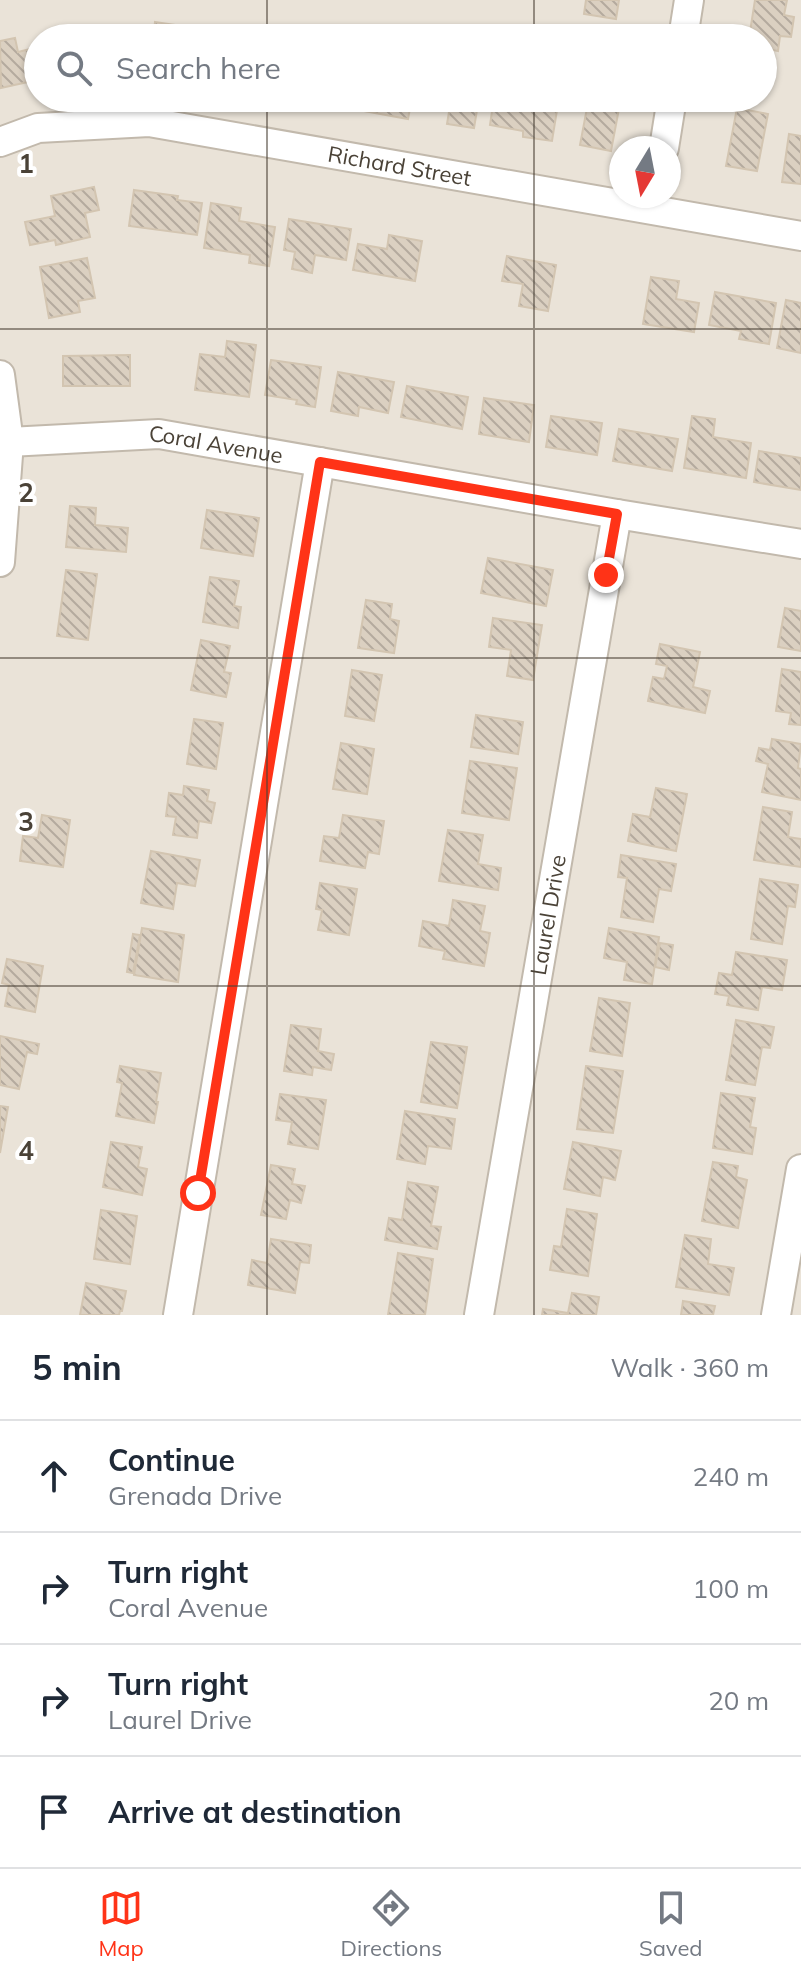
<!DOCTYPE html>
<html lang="en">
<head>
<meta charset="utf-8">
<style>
  body { margin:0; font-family:Mulish,sans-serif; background:#f6f6f7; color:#1f2937 }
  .compass { position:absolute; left:609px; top:136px; width:72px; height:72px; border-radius:50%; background:#fff; box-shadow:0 2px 6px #0004; rotate:190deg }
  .stop { position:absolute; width:24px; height:24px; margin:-18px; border:6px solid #ff3317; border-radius:50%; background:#fff }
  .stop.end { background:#ff3317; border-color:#fff; box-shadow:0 2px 8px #0008 }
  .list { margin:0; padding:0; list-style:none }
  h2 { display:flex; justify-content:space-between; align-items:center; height:104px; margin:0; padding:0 32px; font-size:34px }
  h2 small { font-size:26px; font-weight:400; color:#747a83 }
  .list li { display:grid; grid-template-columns:52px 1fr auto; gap:24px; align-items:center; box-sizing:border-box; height:112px; padding:0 32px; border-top:2px solid #e0e1e3 }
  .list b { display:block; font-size:30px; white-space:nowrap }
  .list p { margin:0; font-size:26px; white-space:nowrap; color:#747a83 }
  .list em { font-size:26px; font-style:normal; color:#747a83 }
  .icon { flex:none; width:44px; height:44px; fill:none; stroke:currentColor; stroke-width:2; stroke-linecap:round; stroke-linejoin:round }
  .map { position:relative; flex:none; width:801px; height:1315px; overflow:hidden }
  .search { position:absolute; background:#fff; box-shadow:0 2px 6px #0004; left:24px; right:24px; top:24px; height:88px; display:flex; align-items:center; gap:20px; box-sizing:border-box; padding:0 28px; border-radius:44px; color:#747a83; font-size:30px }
  .sheet { height:552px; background:#fff }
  nav { display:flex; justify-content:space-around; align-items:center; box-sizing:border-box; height:112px; border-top:2px solid #e0e1e3; background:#fff; font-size:22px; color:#747a83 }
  nav a { display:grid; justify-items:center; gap:4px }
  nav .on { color:#ff3317 }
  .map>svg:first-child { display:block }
  .residential { fill:#eae3d8; fill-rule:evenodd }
  .building { fill:url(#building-back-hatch); stroke:#d3c5b1; stroke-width:2 }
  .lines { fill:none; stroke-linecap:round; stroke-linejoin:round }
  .minor-casing { stroke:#c2b9ac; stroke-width:32 }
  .minor { stroke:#fff; stroke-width:28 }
  .route { stroke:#ff3317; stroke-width:10 }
  .grid { fill:none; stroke:#4a4237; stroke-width:2; stroke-opacity:0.55 }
  .labels { text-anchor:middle; stroke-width:8; stroke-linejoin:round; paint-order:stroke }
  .street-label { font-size:22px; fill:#4a4237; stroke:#fff }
  .grid-label { font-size:26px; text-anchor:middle; font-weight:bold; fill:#4a4237; stroke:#fff; stroke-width:8; stroke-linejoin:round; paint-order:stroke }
</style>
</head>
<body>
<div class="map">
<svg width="801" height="1315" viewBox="0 0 801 1315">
  <defs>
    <pattern id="building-back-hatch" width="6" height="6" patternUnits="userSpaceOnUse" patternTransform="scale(2)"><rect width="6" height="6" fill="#dbd0c1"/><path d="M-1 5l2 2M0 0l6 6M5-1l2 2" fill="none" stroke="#b4aa9e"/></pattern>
  </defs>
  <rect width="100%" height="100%" fill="#f6f2ea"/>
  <path class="residential" d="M0 0H801V1315H0ZM38 38H763V98H38ZM621 148H669V196H621Z"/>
  <g class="building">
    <path d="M586 0H619L616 19 584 14Z"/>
    <path d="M755 0H787L784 15 794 17 791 37 780 36 778 51 763 48V38H749Z"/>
    <path d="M155 22 196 28 195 38H134L135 32 154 34Z"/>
    <path d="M15 38 18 52 30 49 37 80 1 88 0 41Z"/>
    <path d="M293 98H330L329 105Z"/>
    <path d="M348 98H412L408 119 347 108Z"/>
    <path d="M433 98H479L474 128 447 124 450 106 432 103Z"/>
    <path d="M494 98H522L558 104 552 141 523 137V131L490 125Z"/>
    <path d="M575 98H621L611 151 580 145 587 108 574 105Z"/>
    <path d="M737 108 768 114 757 171 726 166Z"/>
    <path d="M789 134 801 136V184L782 182Z"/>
    <path d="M94 187 99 210 85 213 90 237 56 245 55 240 30 245 25 222 55 216 51 196Z"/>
    <path d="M134 190 178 196 177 200 202 203 197 235 129 226Z"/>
    <path d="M211 203 241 208 239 221 275 227 269 266 249 263 250 255 204 248Z"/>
    <path d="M289 219 351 229 346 260 315 255 312 273 292 269 295 252 284 250Z"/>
    <path d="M389 235 422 241 415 281 353 270 358 244 387 249Z"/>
    <path d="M507 256 556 265 548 311 519 306 523 284 502 281Z"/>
    <path d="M87 258 95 298 78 301 80 312 49 318 40 267Z"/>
    <path d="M651 277 679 281 676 299 699 303 694 332 643 324Z"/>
    <path d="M715 292 776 303 769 344 739 339 741 331 709 325Z"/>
    <path d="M786 300 801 303V353L777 348Z"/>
    <path d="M227 341 256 345 249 397 195 390 200 354 225 357Z"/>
    <path d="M130 355V386H63V356Z"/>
    <path d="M271 360 321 367 315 407 296 404 297 400 265 395Z"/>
    <path d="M338 372 394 382 388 413 359 407 358 416 331 411Z"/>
    <path d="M407 386 468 397 462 429 401 417Z"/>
    <path d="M484 398 534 405 529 442 479 434Z"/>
    <path d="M551 416 602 423 597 455 546 447Z"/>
    <path d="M692 416 715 419 713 437 751 443 746 478 684 468Z"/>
    <path d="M619 429 678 439 672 471 613 461Z"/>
    <path d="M759 451 801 458V490L754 482Z"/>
    <path d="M70 506 96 508 95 525 128 528 126 552 66 547Z"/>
    <path d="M207 510 259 518 253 556 201 548Z"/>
    <path d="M488 558 553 570 546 606 481 593Z"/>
    <path d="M66 570 97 574 88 640 57 636Z"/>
    <path d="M210 577 239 581 234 606 241 607 238 628 203 622Z"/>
    <path d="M366 600 392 604 390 619 399 621 394 653 358 648Z"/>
    <path d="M785 608 801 611V651L778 647Z"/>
    <path d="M493 618 542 625 533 680 507 676 511 650 489 647Z"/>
    <path d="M201 640 230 646 224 672 231 673 226 697 191 690Z"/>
    <path d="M660 644 700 652 693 687 710 691 705 713 648 701 653 677 664 679 667 666 656 664Z"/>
    <path d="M782 669 801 672V725L789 724 791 713 776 711Z"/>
    <path d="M352 670 382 675 374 721 345 716Z"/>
    <path d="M476 715 523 722 518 754 471 747Z"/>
    <path d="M194 719 223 723 216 769 187 764Z"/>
    <path d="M772 739 801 744 798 768 801 769V800L762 792 768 764 756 761 759 748 770 750Z"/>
    <path d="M341 743 374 749 367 794 333 789Z"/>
    <path d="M470 761 517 768 509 820 462 813Z"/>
    <path d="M184 786 209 790 207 801 215 803 211 823 199 821 197 838 173 835 176 817 166 816 169 793 183 795Z"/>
    <path d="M656 788 687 794 676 851 628 841 633 814 650 817Z"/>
    <path d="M763 807 792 812 788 837 801 839V867L754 860Z"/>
    <path d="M42 815 70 820 63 867 20 861 23 836 38 838Z"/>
    <path d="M343 815 384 821 379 854 368 852 365 868 320 861 324 836 339 838Z"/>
    <path d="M448 830 483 835 478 864 501 868 498 890 439 881Z"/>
    <path d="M151 851 200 860 195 886 177 883 173 909 141 903Z"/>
    <path d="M621 855 676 864 671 891 659 889 653 922 621 917 627 878 618 877Z"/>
    <path d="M760 879 798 885 795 907 788 906 782 944 751 939Z"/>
    <path d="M320 883 357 889 349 935 318 930 322 910 316 909Z"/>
    <path d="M453 900 485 906 480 931 490 933 484 966 443 959 445 951 419 946 423 921 449 926Z"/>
    <path d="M142 928 184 935 178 982 134 975Z"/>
    <path d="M609 928 659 937 652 984 624 980 627 962 604 958Z"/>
    <path d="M133 934 140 935 133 973 127 972Z"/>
    <path d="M660 943 673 945 669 970 655 967Z"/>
    <path d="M736 952 787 960 782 990 762 987 758 1010 727 1005 729 996 715 994 719 973 732 975Z"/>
    <path d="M7 959 43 966 35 1012 5 1006 9 985 2 983Z"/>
    <path d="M599 998 630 1003 622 1056 590 1051Z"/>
    <path d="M736 1020 774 1027 770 1048 762 1047 755 1085 726 1080Z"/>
    <path d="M291 1025 321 1029 318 1051 334 1054 331 1070 313 1067 312 1075 284 1071Z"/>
    <path d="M0 1036 39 1044 37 1054 27 1052 19 1089 0 1085Z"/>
    <path d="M431 1042 467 1047 457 1108 421 1102Z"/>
    <path d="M120 1066 161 1073 156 1102H158L154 1123 116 1116 122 1083 117 1082Z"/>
    <path d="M586 1066 623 1071 613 1133 577 1129Z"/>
    <path d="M721 1093 755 1098 750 1127 756 1128 752 1154 713 1148Z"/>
    <path d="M280 1094 326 1100 318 1149 288 1144 292 1122 276 1120Z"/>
    <path d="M0 1106 8 1107 0 1153Z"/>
    <path d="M405 1111 455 1119 451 1149 428 1146 425 1164 397 1159Z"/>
    <path d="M111 1142 142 1147 138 1167 147 1169 142 1195 103 1187Z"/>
    <path d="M573 1142 621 1151 615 1180 603 1177 600 1196 564 1189Z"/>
    <path d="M713 1162 738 1166 736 1177 747 1180 738 1228 702 1221Z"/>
    <path d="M271 1165 295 1169 292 1184 305 1186 301 1203 290 1200 286 1219 261 1215Z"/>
    <path d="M408 1182 438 1187 431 1226 441 1227 437 1249 385 1240 389 1218 402 1220Z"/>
    <path d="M567 1209 597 1214 588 1276 550 1270 554 1246 561 1247Z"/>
    <path d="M101 1210 137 1216 130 1264 94 1259Z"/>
    <path d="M685 1235 711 1239 708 1264 734 1268 729 1295 676 1287Z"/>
    <path d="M271 1239 311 1245 309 1263 300 1262 295 1293 248 1285 252 1260 267 1263Z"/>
    <path d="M398 1253 433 1259 425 1315H388Z"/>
    <path d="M86 1283 126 1291 122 1311H120L119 1315H80Z"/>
    <path d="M572 1293 599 1297 596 1315H542L543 1309 568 1313Z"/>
    <path d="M683 1301 715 1306 713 1315H681Z"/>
  </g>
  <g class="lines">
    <g class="minor-casing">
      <g id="minor">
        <path d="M683 38 689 0"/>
        <path id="s1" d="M0 142 38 128 149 122 801 236"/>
        <path d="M664 148 672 98"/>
        <path d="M0 375 9 442 0 562"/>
        <path id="s2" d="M9 442 159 434 617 514 801 544"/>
        <path d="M178 1315 320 462"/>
        <path id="s3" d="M479 1315 617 514"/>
        <path d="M776 1315 801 1169"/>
      </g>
    </g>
    <use href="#minor" class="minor"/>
  </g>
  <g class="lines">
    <path class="route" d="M198 1193 320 462 617 514 606 575"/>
  </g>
  <path class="grid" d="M267 0V38M534 0V38M267 98V1315M534 98V1315M0 329H801M0 658H801M0 986H801"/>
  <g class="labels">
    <g class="street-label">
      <text dy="8" stroke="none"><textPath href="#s1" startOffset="406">Richard Street</textPath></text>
      <text dy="8" stroke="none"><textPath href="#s2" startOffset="208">Coral Avenue</textPath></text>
      <text dy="8" stroke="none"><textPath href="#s3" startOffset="406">Laurel Drive</textPath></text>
    </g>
  </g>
  <g class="grid-label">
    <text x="26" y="173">1</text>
    <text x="26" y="502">2</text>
    <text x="26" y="831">3</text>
    <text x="26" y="1160">4</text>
  </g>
</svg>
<svg class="compass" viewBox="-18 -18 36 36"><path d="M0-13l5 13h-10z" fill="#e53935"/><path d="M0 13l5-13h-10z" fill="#747a83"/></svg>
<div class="stop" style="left:198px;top:1193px"></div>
<div class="stop end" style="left:606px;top:575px"></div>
<div class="search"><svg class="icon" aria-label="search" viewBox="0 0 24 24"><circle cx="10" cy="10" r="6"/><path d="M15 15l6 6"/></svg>Search here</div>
</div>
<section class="sheet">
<h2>5 min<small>Walk · 360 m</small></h2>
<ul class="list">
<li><svg class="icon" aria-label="ahead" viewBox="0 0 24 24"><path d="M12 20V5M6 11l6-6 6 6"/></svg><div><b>Continue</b><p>Grenada Drive</p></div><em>240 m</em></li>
<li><svg class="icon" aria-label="right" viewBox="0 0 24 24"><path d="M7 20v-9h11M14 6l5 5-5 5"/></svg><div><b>Turn right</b><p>Coral Avenue</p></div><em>100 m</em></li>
<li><svg class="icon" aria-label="right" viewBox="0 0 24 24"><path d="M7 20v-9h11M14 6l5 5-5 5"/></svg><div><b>Turn right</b><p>Laurel Drive</p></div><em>20 m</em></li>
<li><svg class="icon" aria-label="arrive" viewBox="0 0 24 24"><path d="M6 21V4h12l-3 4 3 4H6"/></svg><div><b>Arrive at destination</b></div></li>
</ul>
</section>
<nav>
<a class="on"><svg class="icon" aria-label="map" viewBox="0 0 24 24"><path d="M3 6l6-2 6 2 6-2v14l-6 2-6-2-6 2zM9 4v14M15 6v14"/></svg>Map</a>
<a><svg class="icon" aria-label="directions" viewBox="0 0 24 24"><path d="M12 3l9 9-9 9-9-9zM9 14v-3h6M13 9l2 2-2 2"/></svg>Directions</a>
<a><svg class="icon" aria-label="saved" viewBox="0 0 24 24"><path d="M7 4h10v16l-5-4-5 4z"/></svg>Saved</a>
</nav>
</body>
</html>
